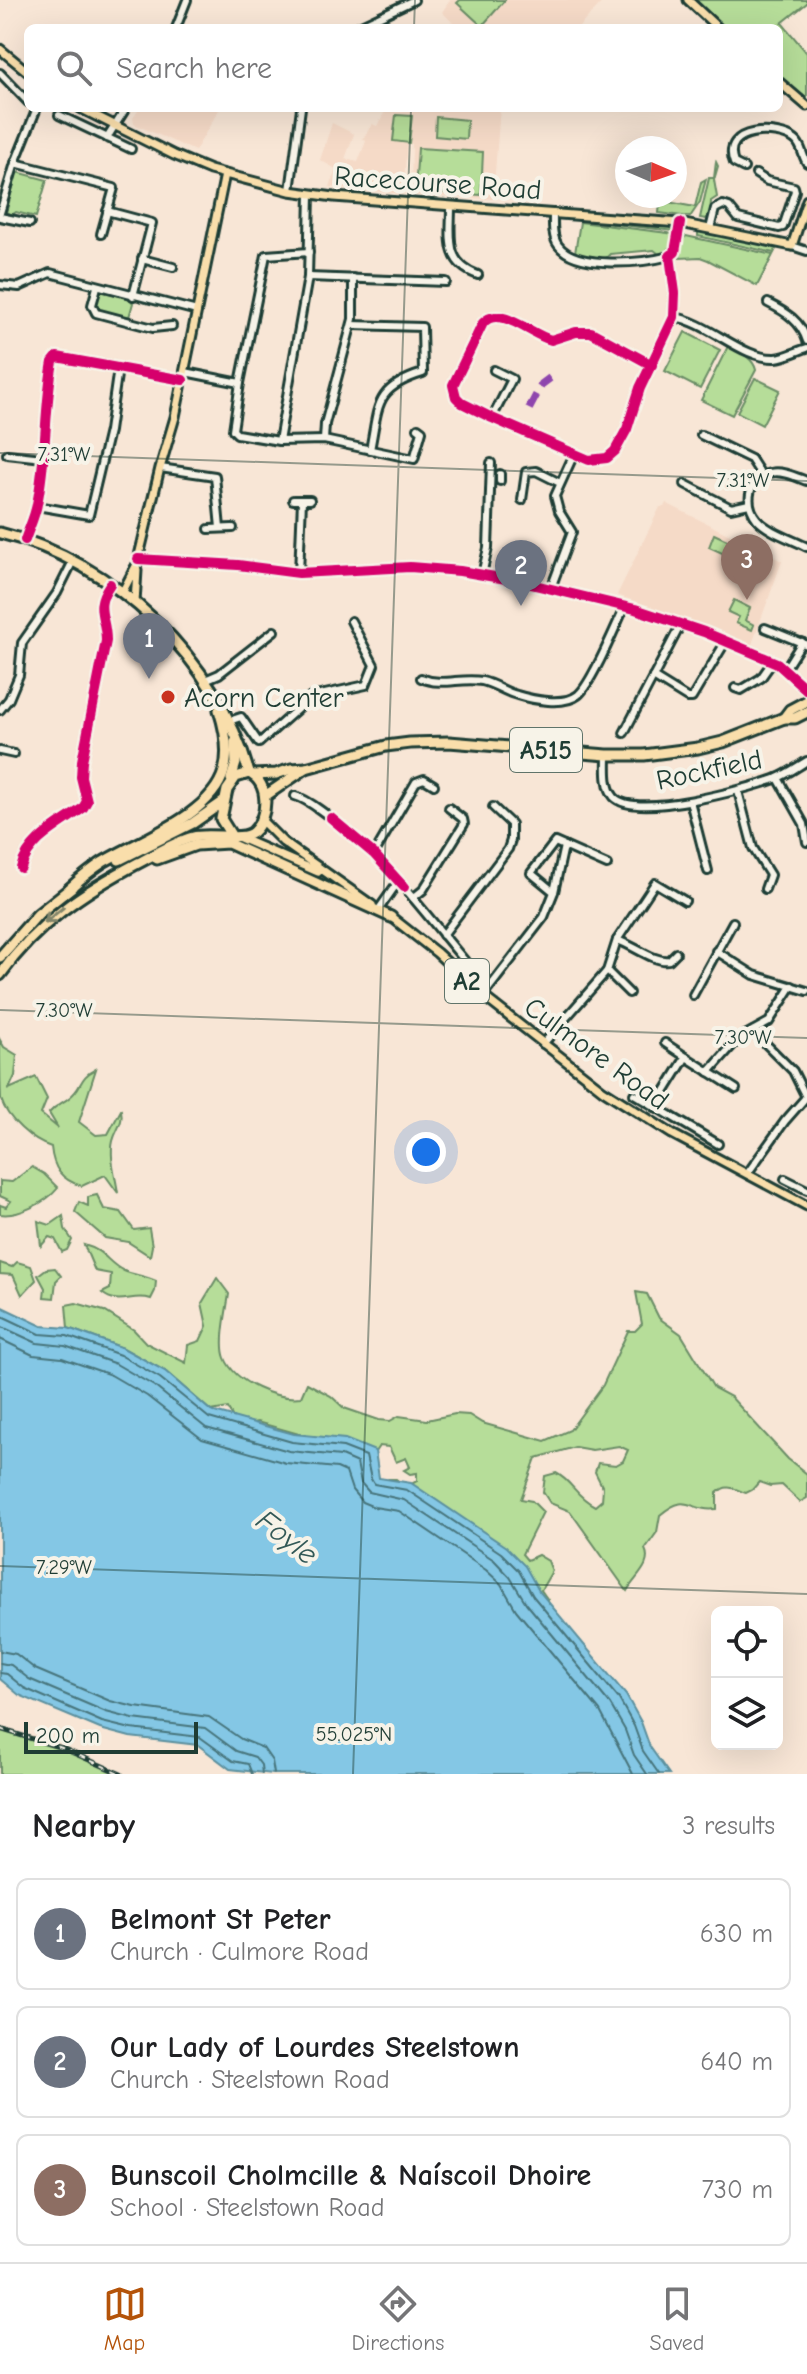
<!DOCTYPE html>
<html lang="en">
<head>
<meta charset="utf-8">
<style>
  body { margin:0; font-family:"Comic Neue",sans-serif; background:#f6f6f6; color:#202124 }
  .controls { position:absolute; right:24px; bottom:24px; display:grid; overflow:hidden; border-radius:12px; box-shadow:0 8px 32px #0002 }
  .controls button { width:72px; height:72px; display:grid; place-items:center; padding:0; border:0; border-bottom:2px solid #e0e0e0; background:#fff; color:#202124; font:40px sans-serif }
  .compass { position:absolute; left:615px; top:136px; width:72px; height:72px; border-radius:50%; background:#fff; box-shadow:0 8px 32px #0002; rotate:92deg }
  .scale { position:absolute; left:24px; bottom:20px; width:174px; box-sizing:border-box; padding-left:8px; border:4px solid #1f3d34; border-top:0; font-size:22px; line-height:28px; white-space:nowrap; color:#1f3d34; -webkit-text-stroke:6px #f7f3e8; paint-order:stroke }
  .you { position:absolute; left:426px; top:1152px; width:28px; height:28px; margin:-20px; border:6px solid #fff; border-radius:50%; background:#1a73e8; box-shadow:0 0 0 12px #1a73e833 }
  .badge { display:grid; place-items:center; width:52px; height:52px; border-radius:50%; background:#b45309; color:#fff; font-size:26px; font-weight:700 }
  .pin { position:absolute; translate:-50% -66px; filter:drop-shadow(0 2px 4px #0008) }
  .pin::after { content:''; position:absolute; top:42px; width:28px; height:24px; background:inherit; clip-path:polygon(0 0,100% 0,50% 100%) }
  .list { margin:0; padding:0; list-style:none }
  h2 { display:flex; justify-content:space-between; align-items:center; height:104px; margin:0; padding:0 32px; font-size:34px }
  h2 small { font-size:26px; font-weight:400; color:#757577 }
  .list li { display:grid; grid-template-columns:52px 1fr auto; gap:24px; align-items:center; box-sizing:border-box; height:112px; margin:0 16px 16px; padding:0 16px; border:2px solid #e0e0e0; border-radius:12px }
  .list b { display:block; font-size:30px; white-space:nowrap }
  .list p { margin:0; font-size:26px; white-space:nowrap; color:#757577 }
  .list em { font-size:26px; font-style:normal; color:#757577 }
  .icon { flex:none; width:44px; height:44px; fill:none; stroke:currentColor; stroke-width:2; stroke-linecap:round; stroke-linejoin:round }
  .map { position:relative; flex:none; width:807px; height:1774px; overflow:hidden }
  .search { position:absolute; background:#fff; box-shadow:0 8px 32px #0002; left:24px; right:24px; top:24px; height:88px; display:flex; align-items:center; gap:20px; box-sizing:border-box; padding:0 28px; border-radius:12px; color:#757577; font-size:30px }
  .sheet { height:488px; background:#fff }
  nav { display:flex; justify-content:space-around; align-items:center; box-sizing:border-box; height:112px; border-top:2px solid #e0e0e0; background:#fff; font-size:22px; color:#757577 }
  nav a { display:grid; justify-items:center; gap:4px }
  nav .on { color:#b45309 }
  .map>svg:first-child { display:block }
  .built { fill:#f5dac7 }
  .green { fill:#b6dd99; stroke:#6a8d66; stroke-width:2 }
  .water { fill:#84c7e5; stroke:#5c909e; stroke-width:2 }
  .lines { fill:none; stroke-linecap:round; stroke-linejoin:round }
  .shore { stroke:#47747b; stroke-width:2 }
  .minor-casing { stroke:#1f3d34; stroke-width:12 }
  .major-casing { stroke:#1f3d34; stroke-width:13 }
  .highway-casing { stroke:#1f3d34; stroke-width:15 }
  .minor { stroke:#f7f3e8; stroke-width:6 }
  .major { stroke:#f9deab; stroke-width:7 }
  .highway { stroke:#f9deab; stroke-width:9 }
  .rail-casing { stroke:#1f3d34; stroke-width:5 }
  .rail { stroke:#f7f3e8; stroke-width:2; stroke-dasharray:6; stroke-linecap:butt }
  .quiet { stroke:#8e44ad; stroke-width:8; stroke-dasharray:16 8; stroke-linecap:butt }
  .cycleway-casing { stroke:#f7f3e8; stroke-width:15 }
  .cycleway { stroke:#d6006c; stroke-width:10 }
  .oneway { stroke:#81856a }
  .ticks { fill:none; stroke:#1f3d34; stroke-width:2; stroke-opacity:0.45 }
  .poi-dot { fill:#c8321e; stroke:#f7f3e8; stroke-width:3 }
  .labels { text-anchor:middle; stroke-width:8; stroke-linejoin:round; paint-order:stroke }
  .shield { fill:#f7f3e8; stroke:#60746a; stroke-width:2 }
  .shield-label { font-size:26px; font-weight:bold; fill:#1f3d34 }
  .street-label { font-size:28px; fill:#1f3d34; stroke:#f7f3e8 }
  .poi-label { font-size:28px; fill:#1f3d34; stroke:#f7f3e8; text-anchor:start }
  .water-label { font-size:30px; font-style:italic; fill:#335957; stroke:#f7f3e8 }
  .ticks-label { font-size:20px; text-anchor:middle; fill:#1f3d34; stroke:#f7f3e8; stroke-width:8; stroke-linejoin:round; paint-order:stroke }
</style>
</head>
<body>
<div class="map">
<svg width="807" height="1774" viewBox="0 0 807 1774">
  <rect width="100%" height="100%" fill="#f8e6d6"/>
  <filter id="ink" filterUnits="userSpaceOnUse"><feTurbulence type="fractalNoise" baseFrequency=".0125" numOctaves="2"/><feDisplacementMap in="SourceGraphic" scale="16" xChannelSelector="R" yChannelSelector="G"/><feConvolveMatrix kernelMatrix="1 2 1 2 8 2 1 2 1" color-interpolation-filters="sRGB"/></filter>
  <g filter="url(#ink)">
    <g class="built">
      <path d="M450 0H604L578 28H458L442 12Z"/>
      <path d="M140 108H220L195 151 134 124 133 118Z"/>
      <path d="M387 108H500L493 199 411 195 412 144 407 143 403 194 330 187 336 169 320 160 332 123 354 134 345 159 358 162 366 141 363 139 372 124 377 126Z"/>
      <path d="M666 503 782 561 751 647 750 643 617 595 660 507H664Z"/>
    </g>
    <g class="green">
      <path d="M460 0H505L482 26 457 3Z"/>
      <path d="M694 0H807V3L782 23 807 53V99L779 76V28H725Z"/>
      <path d="M396 115 412 116 409 143 393 141Z"/>
      <path d="M436 117 467 120 466 139 435 136Z"/>
      <path d="M418 148 483 152 481 195 415 191Z"/>
      <path d="M716 162 718 166 714 180 717 197 711 201 710 214 706 219 700 218 709 178H714Z"/>
      <path d="M17 172 47 180 36 217 16 212 9 217 6 213Z"/>
      <path d="M706 179 700 202 690 217 659 213 660 203 663 201 695 207 701 182Z"/>
      <path d="M577 218 668 226 674 231 577 220Z"/>
      <path d="M580 222 668 233 674 235C673 245 668 251 659 254L654 250 610 254 605 259 575 253Z"/>
      <path d="M698 231 757 242 776 249 774 253 698 236Z"/>
      <path d="M686 236 773 255 757 286 708 260 700 257 680 258 683 240Z"/>
      <path d="M101 291 129 298 133 303 129 317 98 310 96 304Z"/>
      <path d="M685 332 720 350 700 389 665 371Z"/>
      <path d="M728 346C739 352 753 357 756 370L732 415 701 400Z"/>
      <path d="M755 378 780 390 762 425 737 412Z"/>
      <path d="M714 534 738 545 733 558 709 547Z"/>
      <path d="M734 600 750 608 745 620 754 625 752 630 736 623 739 617 728 612Z"/>
      <path d="M0 1040 4 1047 17 1055 15 1076 9 1089 36 1077 47 1099 41 1114 58 1128 49 1113C58 1103 62 1104 70 1097 83 1087 78 1078 96 1069L79 1122 96 1135 108 1134 121 1110C124 1123 116 1129 113 1141 109 1157 116 1177 118 1193L105 1175 82 1186C61 1180 53 1168 51 1147 32 1141 7 1119 1 1099 0 1082 0 1058 0 1040Z"/>
      <path d="M32 1167 44 1174 58 1188C47 1202 18 1217 0 1214V1205L6 1207 11 1201 0 1196V1181L12 1182Z"/>
      <path d="M97 1195 104 1209 121 1212 134 1230 149 1228 152 1246 150 1256 128 1242 105 1238 75 1212 79 1202 88 1206V1197Z"/>
      <path d="M63 1216 65 1229 72 1240 67 1250 62 1252 55 1239 49 1237 41 1246 38 1221 50 1225Z"/>
      <path d="M84 1245C106 1251 107 1263 124 1271 133 1275 146 1276 156 1281L155 1291 151 1299C132 1293 119 1307 102 1293L110 1289 111 1274 95 1271Z"/>
      <path d="M17 1262 31 1266 36 1280 22 1295 13 1275 0 1274V1263L12 1267Z"/>
      <path d="M55 1268 61 1276 56 1281 54 1298 44 1297 45 1288 38 1275 46 1269Z"/>
      <path d="M217 1278 229 1294C227 1309 219 1343 225 1358 235 1383 277 1400 301 1397L307 1383 331 1396 344 1408 379 1420 390 1421 399 1416 427 1420 455 1414 469 1415 482 1423 545 1441 570 1430 603 1385 628 1331H635L642 1324 636 1292 647 1294 659 1318 681 1334 714 1388 731 1397 788 1459 807 1474V1498L800 1502 782 1485 770 1486 759 1482 752 1490 746 1493C734 1489 727 1483 717 1493V1509C689 1513 689 1490 660 1515L657 1532 645 1549C653 1565 635 1577 627 1591L570 1511 550 1503 543 1492 545 1476 556 1473C572 1481 576 1497 595 1506L602 1500 603 1488 595 1472 598 1463 616 1465 623 1461 628 1450 619 1446 592 1450 575 1447 536 1458 521 1499 532 1501 543 1512 522 1554 527 1560 538 1555 548 1561 552 1571 541 1590 548 1600 549 1613 399 1494 389 1479H396L406 1487 417 1481V1473L410 1474 404 1470 410 1467 406 1458 396 1462 389 1447 379 1446 375 1452 320 1440 257 1422 237 1426 228 1408 211 1411 165 1371 123 1348 68 1328 66 1305 76 1303 104 1311 134 1330 146 1343 186 1363 188 1345 200 1341 207 1326 202 1303Z"/>
      <path d="M0 1729 62 1748 121 1774H0Z"/>
    </g>
    <path class="water" d="M0 1306 42 1326 68 1328 123 1348 165 1371 211 1411 294 1434 345 1439 375 1451 379 1478 411 1483 506 1547 525 1566 539 1591 626 1695 641 1722 650 1747 669 1774H273L230 1769 198 1745 130 1737 100 1729 19 1695 0 1679Z"/>
    <g class="lines">
      <g class="shore">
        <path d="M0 1315 40 1334 67 1336 120 1355 160 1378 209 1418 292 1442 343 1447 366 1456 371 1479 374 1484 407 1490 501 1553 519 1571 533 1596 619 1699 634 1726 643 1751 659 1774"/>
        <path d="M0 1326 37 1343 65 1346 116 1364 154 1386 206 1428 289 1451 341 1456 357 1463 361 1483 369 1492 404 1500 494 1560 510 1577 526 1603 610 1704 625 1730 634 1755 647 1774"/>
        <path d="M0 1339 33 1355 62 1358 111 1375 147 1396 202 1439 286 1463 337 1468 346 1472 352 1490 362 1502 374 1507 399 1511 486 1570 501 1584 516 1610 600 1711 633 1774"/>
        <path d="M0 1651 16 1654 35 1669 110 1701 135 1707 209 1717 241 1739 263 1748 272 1761 274 1774"/>
        <path d="M0 1663 11 1665 29 1679 106 1712 133 1719 205 1728 236 1751 255 1757 261 1765 262 1774"/>
        <path d="M0 1673 7 1674 24 1688 102 1722 131 1729 200 1737 233 1761 248 1764 252 1774"/>
      </g>
      <g class="minor-casing">
        <g id="minor">
          <path d="M176 28 187 0"/>
          <path d="M355 28 414 0"/>
          <path d="M0 73 28 102"/>
          <path d="M59 115 131 149"/>
          <path d="M107 138 126 108"/>
          <path d="M15 163 114 188 101 234"/>
          <path d="M744 168 734 163C720 126 779 127 795 140 802 145 802 156 807 163"/>
          <path d="M290 191 301 108"/>
          <path d="M451 206C451 237 444 263 478 275"/>
          <path d="M107 211 152 223 133 296"/>
          <path d="M0 213 15 163 37 108"/>
          <path d="M553 213C553 223 552 237 558 245 576 270 643 263 670 256"/>
          <path d="M0 217 30 223"/>
          <path d="M710 229 715 209 723 205 729 207 738 218 779 228 783 227 795 191 794 187 767 181 756 174"/>
          <path d="M792 246 807 251"/>
          <path d="M309 252 266 255 240 383 233 430 237 434 279 441 324 440 414 459 422 431 418 428"/>
          <path d="M142 259 173 267"/>
          <path d="M308 277 446 282"/>
          <path d="M0 285 19 287 50 273 197 311"/>
          <path d="M97 287 92 305 96 313 153 328 172 326"/>
          <path d="M768 303C786 312 801 321 807 341"/>
          <path d="M674 317C709 322 743 360 776 358 786 357 797 351 807 348"/>
          <path d="M352 325 422 327 423 373C374 388 379 405 370 450"/>
          <path d="M652 365 591 332H576L551 340C531 335 499 304 483 323L453 385 456 397 462 403 492 418 589 460 607 458 615 451 627 429 640 388 674 317 675 293 670 256 675 252 680 223"/>
          <path d="M185 372 240 383"/>
          <path d="M492 418 512 379 494 370"/>
          <path d="M701 435 751 459 762 476"/>
          <path d="M324 440 325 424 353 319V278"/>
          <path d="M279 441 308 277 310 194"/>
          <path d="M7 454 43 458"/>
          <path d="M160 468 215 476 220 528"/>
          <path d="M500 481V474"/>
          <path d="M807 481C796 477 781 470 770 473 748 478 744 503 757 519 768 532 792 539 807 547"/>
          <path d="M685 484 731 508 749 504"/>
          <path d="M293 500H310"/>
          <path d="M522 500 526 472 536 471 560 483"/>
          <path d="M37 506 89 515 109 431 118 368"/>
          <path d="M209 529 233 528"/>
          <path d="M25 540C29 528 35 516 37 504 47 457 44 409 53 362L57 357 183 380"/>
          <path d="M138 559 238 565 299 573 410 567 460 571 518 581 635 609 704 632 777 663 807 690"/>
          <path d="M299 573 302 500"/>
          <path d="M482 575 488 548 491 463"/>
          <path d="M551 588 572 532 559 511 555 496 574 454"/>
          <path d="M765 628 807 645"/>
          <path d="M785 669 802 642"/>
          <path d="M653 677 687 698H692L726 641"/>
          <path d="M421 678C442 687 460 677 482 681 495 684 505 692 517 695 533 700 564 706 578 695 592 684 616 625 625 606"/>
          <path d="M205 680 219 674 274 631"/>
          <path d="M735 688 741 690 761 678 773 661"/>
          <path d="M0 710 9 699 19 675 22 643 57 593 73 561"/>
          <path d="M229 721 241 717 259 743 311 697 366 685 374 665 351 621"/>
          <path d="M624 733 681 624"/>
          <path d="M0 751 14 754"/>
          <path d="M607 755C607 768 605 786 614 797 635 820 747 789 775 779 786 775 797 767 807 761"/>
          <path d="M778 778 804 824 807 842"/>
          <path d="M738 791 753 848 770 875 765 889"/>
          <path d="M295 796C307 799 317 808 327 815 382 854 422 910 465 961"/>
          <path d="M690 801 708 871"/>
          <path d="M564 846 607 865"/>
          <path d="M374 854 416 782 424 779 434 785"/>
          <path d="M21 868C29 839 60 825 83 808L87 801 81 777 82 761 106 641C106 615 93 609 110 584"/>
          <path d="M413 898 423 890 464 824 463 819 449 808"/>
          <path d="M379 909 398 882"/>
          <path d="M443 935 508 849 511 840V824L493 807"/>
          <path d="M617 940C633 945 655 963 669 960L676 953"/>
          <path d="M716 951 754 975 807 991"/>
          <path d="M607 971 629 993"/>
          <path d="M693 995 733 922"/>
          <path d="M483 996 544 917 554 892 564 846 555 842 531 873 554 892"/>
          <path d="M753 1031 793 1071 806 1097"/>
          <path d="M543 1044 607 971 617 940 655 883 685 901"/>
          <path d="M686 1057 736 1089"/>
          <path d="M709 1072 738 1039 769 1022 792 986"/>
          <path d="M634 1094 718 1144"/>
          <path d="M655 1107 686 1057 665 1043"/>
          <path d="M747 1174 785 1121 807 1096"/>
          <path d="M785 1179 807 1190"/>
        </g>
      </g>
      <g class="major-casing">
        <g id="major">
          <path d="M688 0 718 28"/>
          <path d="M0 49 28 72"/>
          <path d="M779 82 807 106"/>
          <path d="M80 108 174 155 210 170 290 191 334 197 680 223 792 246 807 200"/>
          <path d="M122 593 137 564 160 468 175 417 225 174"/>
          <path d="M135 603 137 570"/>
          <path d="M260 819 283 842 372 905"/>
          <path d="M240 838 318 872"/>
          <path d="M390 916 437 953 483 996 603 1090 672 1134 807 1206"/>
        </g>
      </g>
      <g class="highway-casing">
        <g id="highway">
          <path d="M0 533C115 561 217 660 249 773"/>
          <path d="M784 718 790 710 807 701"/>
          <path d="M253 775 276 774 291 769 306 768 386 746 410 743 449 742 607 755H644L698 748 723 742 784 718H795L807 712"/>
          <path d="M231 779 236 763 235 742"/>
          <path d="M265 796 306 768"/>
          <path d="M157 859 196 845 228 843 391 917"/>
          <path d="M119 860 193 823 223 802"/>
          <path d="M69 889C80 879 91 870 103 862 140 840 212 815 224 771 230 751 225 729 219 710"/>
          <path d="M0 957 38 914 72 887"/>
          <path d="M0 975C36 924 83 892 138 863 156 854 174 842 193 837 211 832 242 842 253 832 269 817 270 783 249 773L236 777 227 790 221 819 231 835"/>
        </g>
      </g>
      <use href="#minor" class="minor"/>
      <use href="#major" class="major"/>
      <use href="#highway" class="highway"/>
      <g class="rail-casing">
        <path id="rail" d="M0 1729 62 1748 121 1774"/>
      </g>
      <use href="#rail" class="rail"/>
      <path class="quiet" d="M529 409 542 384 550 378"/>
      <g class="cycleway-casing">
        <g id="cycleway">
          <path d="M652 365 591 332H576L551 340C531 335 499 304 483 323L453 385 456 397 462 403 492 418 589 460 607 458 615 451 627 429 640 388 674 317 675 293 670 256 675 252 680 223"/>
          <path d="M25 540C29 528 35 516 37 504 47 457 44 409 53 362L57 357 183 380"/>
          <path d="M138 559 238 565 299 573 410 567 460 571 518 581 635 609 704 632 777 663 807 690"/>
          <path d="M331 818 374 854 404 887"/>
          <path d="M21 868C29 839 60 825 83 808L87 801 81 777 82 761 106 641C106 615 93 609 110 584"/>
        </g>
      </g>
      <use href="#cycleway" class="cycleway"/>
    </g>
    <defs><path id="oneway-shaft" d="M-6 0H5M1.5-3L5.5 0L1.5 3" fill="none" stroke-width="1.6" stroke-linecap="round" stroke-linejoin="round" transform="scale(2)"/></defs>
    <use class="oneway" href="#oneway-shaft" transform="translate(54 915) rotate(141)"/>
  </g>
  <path class="ticks" d="M414 28 415 0M0 453 807 481M0 1010 807 1038M0 1566 807 1594M353 1774 411 108"/>
  <circle class="poi-dot" cx="168" cy="697" r="8"/>
  <g class="labels">
    <g class="shield">
      <rect x="510" y="728" width="72" height="44" rx="6"/>
      <rect x="445" y="959" width="44" height="44" rx="6"/>
    </g>
    <g class="shield-label">
      <text x="546" y="759">A515</text>
      <text x="467" y="990">A2</text>
    </g>
    <g class="street-label">
      <text transform="translate(438 182) rotate(4)" y="10">Racecourse Road</text>
      <text transform="translate(709 769) rotate(-12)" y="10">Rockfield</text>
      <text transform="translate(597 1053) rotate(36)" y="10">Culmore Road</text>
    </g>
    <g class="poi-label">
      <text x="184" y="707">Acorn Center</text>
    </g>
    <g class="water-label">
      <text transform="translate(287 1537) rotate(38)" y="10">Foyle</text>
    </g>
  </g>
  <g class="ticks-label">
    <text x="64" y="461">7.31°W</text>
    <text x="743" y="487">7.31°W</text>
    <text x="64" y="1017">7.30°W</text>
    <text x="743" y="1044">7.30°W</text>
    <text x="64" y="1574">7.29°W</text>
    <text x="354" y="1741">55.025°N</text>
  </g>
</svg>
<div class="controls">
<button><svg class="icon" aria-label="locate" viewBox="0 0 24 24"><circle cx="12" cy="12" r="6"/><path d="M12 2v4M12 18v4M2 12h4M18 12h4"/></svg></button>
<button><svg class="icon" aria-label="layers" viewBox="0 0 24 24"><path d="M12 4l9 5-9 5-9-5zM3 14l9 5 9-5"/></svg></button>
</div>
<svg class="compass" viewBox="-18 -18 36 36"><path d="M0-13l5 13h-10z" fill="#e53935"/><path d="M0 13l5-13h-10z" fill="#757577"/></svg>
<div class="scale">200 m</div>
<div class="you"></div>
<div class="pin badge" style="left:149px;top:679px;background:#6b7280">1</div>
<div class="pin badge" style="left:521px;top:606px;background:#6b7280">2</div>
<div class="pin badge" style="left:747px;top:600px;background:#8d6e63">3</div>
<div class="search"><svg class="icon" aria-label="search" viewBox="0 0 24 24"><circle cx="10" cy="10" r="6"/><path d="M15 15l6 6"/></svg>Search here</div>
</div>
<section class="sheet">
<h2>Nearby<small>3 results</small></h2>
<ul class="list">
<li><span class="badge" style="background:#6b7280">1</span><div><b>Belmont St Peter</b><p>Church · Culmore Road</p></div><em>630 m</em></li>
<li><span class="badge" style="background:#6b7280">2</span><div><b>Our Lady of Lourdes Steelstown</b><p>Church · Steelstown Road</p></div><em>640 m</em></li>
<li><span class="badge" style="background:#8d6e63">3</span><div><b>Bunscoil Cholmcille &amp; Naíscoil Dhoire</b><p>School · Steelstown Road</p></div><em>730 m</em></li>
</ul>
</section>
<nav>
<a class="on"><svg class="icon" aria-label="map" viewBox="0 0 24 24"><path d="M3 6l6-2 6 2 6-2v14l-6 2-6-2-6 2zM9 4v14M15 6v14"/></svg>Map</a>
<a><svg class="icon" aria-label="directions" viewBox="0 0 24 24"><path d="M12 3l9 9-9 9-9-9zM9 14v-3h6M13 9l2 2-2 2"/></svg>Directions</a>
<a><svg class="icon" aria-label="saved" viewBox="0 0 24 24"><path d="M7 4h10v16l-5-4-5 4z"/></svg>Saved</a>
</nav>
</body>
</html>
